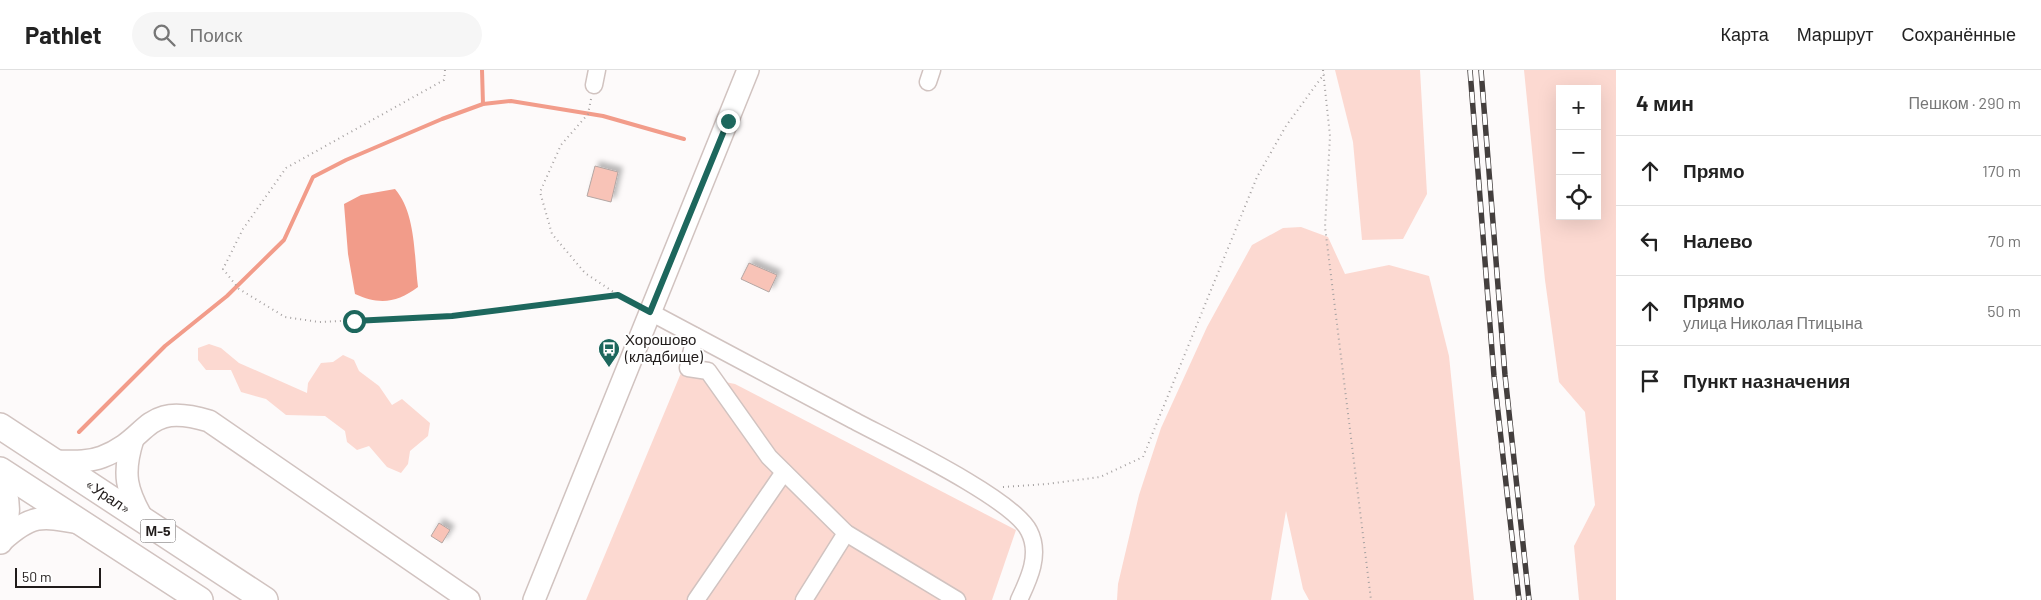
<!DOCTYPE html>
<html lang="ru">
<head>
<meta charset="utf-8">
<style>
  body { margin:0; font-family:Barlow,sans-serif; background:#f6f6f6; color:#222 }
  .controls { position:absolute; right:15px; top:15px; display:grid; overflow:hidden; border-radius:0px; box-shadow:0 5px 20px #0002 }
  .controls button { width:45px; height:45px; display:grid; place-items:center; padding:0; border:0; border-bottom:1px solid #e0e0e0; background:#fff; color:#222; font:25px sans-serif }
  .scale { position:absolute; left:15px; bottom:12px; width:86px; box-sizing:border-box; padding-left:5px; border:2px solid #201b1a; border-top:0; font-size:14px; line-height:18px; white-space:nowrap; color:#201b1a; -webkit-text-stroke:4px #fff; paint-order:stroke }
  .stop { position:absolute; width:15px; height:15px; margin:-11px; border:4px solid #1d675d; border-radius:50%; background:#fff }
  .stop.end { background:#1d675d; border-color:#fff; box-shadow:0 1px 5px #0008 }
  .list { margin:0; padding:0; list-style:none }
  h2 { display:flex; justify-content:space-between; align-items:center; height:65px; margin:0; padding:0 20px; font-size:21px }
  h2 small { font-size:16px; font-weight:400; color:#767676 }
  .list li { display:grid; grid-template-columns:32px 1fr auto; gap:15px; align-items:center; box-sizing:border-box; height:70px; padding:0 20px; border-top:1px solid #e0e0e0 }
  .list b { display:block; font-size:19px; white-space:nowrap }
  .list p { margin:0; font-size:16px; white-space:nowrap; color:#767676 }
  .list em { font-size:16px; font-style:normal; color:#767676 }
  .icon { flex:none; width:28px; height:28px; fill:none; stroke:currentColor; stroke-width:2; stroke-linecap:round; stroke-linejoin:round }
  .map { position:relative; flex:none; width:1616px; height:530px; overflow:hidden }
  header { display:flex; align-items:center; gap:30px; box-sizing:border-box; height:70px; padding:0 25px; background:#fff; border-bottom:1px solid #e0e0e0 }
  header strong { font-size:24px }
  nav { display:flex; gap:28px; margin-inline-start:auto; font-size:18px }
  .search { width:350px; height:45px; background:#f6f6f6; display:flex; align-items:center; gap:12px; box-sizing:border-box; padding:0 18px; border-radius:28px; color:#767676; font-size:19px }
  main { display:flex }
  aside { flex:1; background:#fff }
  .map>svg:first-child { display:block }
  .green { fill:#fcd9d1; fill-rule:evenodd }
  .water { fill:#f29c8a }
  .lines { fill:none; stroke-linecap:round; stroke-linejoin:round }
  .stream { stroke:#f29c8a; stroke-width:4 }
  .building { fill:#f8c3b7; stroke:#b3a6a3; filter:url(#shadow) }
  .minor-casing { stroke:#d1c3c0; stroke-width:19 }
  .major-casing { stroke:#d1c3c0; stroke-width:24 }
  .highway-casing { stroke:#d1c3c0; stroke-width:28 }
  .path { stroke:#a5a1a1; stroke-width:2; stroke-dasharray:1 4; stroke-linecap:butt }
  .minor { stroke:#fff; stroke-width:16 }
  .major { stroke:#fff; stroke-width:21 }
  .highway { stroke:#fff; stroke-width:25 }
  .rail-casing { stroke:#443f3e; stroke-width:5.5 }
  .rail { stroke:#fff; stroke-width:4; stroke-dasharray:11; stroke-linecap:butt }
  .route { stroke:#1d675d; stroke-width:6 }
  .labels { text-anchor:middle; stroke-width:4; stroke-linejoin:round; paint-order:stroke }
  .shield { fill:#fff; stroke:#635f5f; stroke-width:1 }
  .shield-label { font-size:14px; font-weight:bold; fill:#201b1a }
  .poi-label { font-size:15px; fill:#201b1a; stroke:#fff; text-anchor:start }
  .street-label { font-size:15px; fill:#201b1a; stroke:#fff }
</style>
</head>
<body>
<header>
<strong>Pathlet</strong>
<div class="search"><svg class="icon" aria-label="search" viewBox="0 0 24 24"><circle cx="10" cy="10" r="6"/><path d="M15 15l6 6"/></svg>Поиск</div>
<nav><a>Карта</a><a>Маршрут</a><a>Сохранённые</a></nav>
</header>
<main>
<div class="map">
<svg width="1616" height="530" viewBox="0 0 1616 530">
  <defs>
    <filter id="shadow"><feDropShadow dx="4.5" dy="-4.5" stdDeviation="2.5" flood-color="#0004"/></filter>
  </defs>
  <rect width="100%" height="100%" fill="#fdfafa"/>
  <g class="green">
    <path d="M1335 0H1420L1427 124 1403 169 1362 170 1353 72Z"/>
    <path d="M1524 0H1616V530H1579L1574 476 1595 435 1585 342 1559 312 1545 210ZM1560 19H1597V146H1560Z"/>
    <path d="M1301 157 1328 167 1345 204 1389 195 1429 206 1449 286 1474 530H1309L1303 519 1286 441 1271 530H1117L1118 514 1139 425 1161 358 1207 257 1252 175 1283 158Z"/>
    <path d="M209 274 221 278 239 293 307 323 308 313 321 293 333 292 343 285 354 290 359 301 379 316 392 335 402 329 430 353 428 366 410 381 408 394 401 403 387 397 369 376 357 380 347 372 345 361 325 346 286 345 266 329 241 322 231 300H206L198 290V278Z"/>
    <path d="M681 303 735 314 1016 460 992 530H586Z"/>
  </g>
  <path class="water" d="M395 119C416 143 414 186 418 217 397 233 379 235 355 224L348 184 344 134 361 125Z"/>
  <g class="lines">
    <g class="stream">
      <path d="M482 0 483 34"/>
      <path d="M79 362 165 276 227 226 284 170 313 107 346 90 442 49 483 34 511 31 603 46 684 69"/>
    </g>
  </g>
  <g class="building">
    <path d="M595 96 618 102 611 132 587 126Z"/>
    <path d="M749 193 777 205 769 222 741 209Z"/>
    <path d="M439 453 450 460 442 473 431 466Z"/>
  </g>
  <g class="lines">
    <g class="minor-casing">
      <g id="minor">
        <path d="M928 12 932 0"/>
        <path d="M594 15 597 0"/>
        <path d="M650 242C717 278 784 313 851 349 888 369 1013 428 1029 461 1041 484 1029 509 1019 530"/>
        <path d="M695 266 688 298 708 301 769 387 846 463 957 530"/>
        <path d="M696 530 784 402"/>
        <path d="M804 530 846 463"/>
      </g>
    </g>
    <g class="major-casing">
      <g id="major">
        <path d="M133 369C122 404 126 420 144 451"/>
        <path d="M52 391C69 391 86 393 102 387 152 368 142 331 209 351L469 530"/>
        <path d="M0 409C13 430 9 452 1 473"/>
        <path d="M2 471C32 444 41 446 79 453"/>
        <path d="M534 530 748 0"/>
      </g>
    </g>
    <g class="highway-casing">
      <g id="highway">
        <path id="s1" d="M0 356 265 530"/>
        <path d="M0 400 200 530"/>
      </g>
    </g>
    <g class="path">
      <path d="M445 0 444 10 286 98 243 159 223 199 239 219 285 247 319 252 452 246 618 225 636 235"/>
      <path d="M1323 0 1330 66 1325 157 1371 530"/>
      <path d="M591 29 588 44 561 75 540 122 552 164 585 203 618 225"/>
      <path d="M1003 417 1047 414 1100 407 1143 387 1257 107 1286 56 1324 4"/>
    </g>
    <use href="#minor" class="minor"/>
    <use href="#major" class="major"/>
    <use href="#highway" class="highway"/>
    <g class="rail-casing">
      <g id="rail">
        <path d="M1470 0 1494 306 1519 530"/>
        <path d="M1481 0 1505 305 1529 530"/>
      </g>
    </g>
    <use href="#rail" class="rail"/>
  </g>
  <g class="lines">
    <path class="route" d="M354 251 452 246 618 225 650 242 728 51"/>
  </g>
  <defs>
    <g id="bus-pin" transform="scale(1.125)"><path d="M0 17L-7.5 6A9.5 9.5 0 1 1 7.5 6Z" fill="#1d675d" stroke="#fff"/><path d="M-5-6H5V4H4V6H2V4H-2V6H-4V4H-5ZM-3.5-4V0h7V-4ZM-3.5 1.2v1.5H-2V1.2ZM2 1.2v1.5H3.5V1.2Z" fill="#fff"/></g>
  </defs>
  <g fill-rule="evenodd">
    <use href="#bus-pin" x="609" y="279"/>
  </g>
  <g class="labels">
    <rect class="shield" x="140.5" y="449.5" width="35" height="23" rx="4"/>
    <g class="shield-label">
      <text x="158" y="466">М-5</text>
    </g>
    <g class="poi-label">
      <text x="625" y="275">Хорошово<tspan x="625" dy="17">(кладбище)</tspan></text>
    </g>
    <g class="street-label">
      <text dy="5" stroke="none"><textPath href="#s1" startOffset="129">«Урал»</textPath></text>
    </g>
  </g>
</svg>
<div class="controls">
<button>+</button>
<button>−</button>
<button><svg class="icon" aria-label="locate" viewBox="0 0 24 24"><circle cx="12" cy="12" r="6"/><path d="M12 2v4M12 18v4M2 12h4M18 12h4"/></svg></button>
</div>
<div class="scale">50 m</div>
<div class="stop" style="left:354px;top:251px"></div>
<div class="stop end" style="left:728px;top:51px"></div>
</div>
<aside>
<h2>4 мин<small>Пешком · 290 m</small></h2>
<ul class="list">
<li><svg class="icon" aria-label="ahead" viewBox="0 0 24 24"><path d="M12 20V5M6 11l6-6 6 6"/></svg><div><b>Прямо</b></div><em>170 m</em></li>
<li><svg class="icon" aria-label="left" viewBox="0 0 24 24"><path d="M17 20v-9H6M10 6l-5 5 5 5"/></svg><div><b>Налево</b></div><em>70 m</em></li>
<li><svg class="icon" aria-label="ahead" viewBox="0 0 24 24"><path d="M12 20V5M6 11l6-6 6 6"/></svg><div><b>Прямо</b><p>улица Николая Птицына</p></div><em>50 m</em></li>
<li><svg class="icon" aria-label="arrive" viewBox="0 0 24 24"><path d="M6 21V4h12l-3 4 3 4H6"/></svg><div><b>Пункт назначения</b></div></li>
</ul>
</aside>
</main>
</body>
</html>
